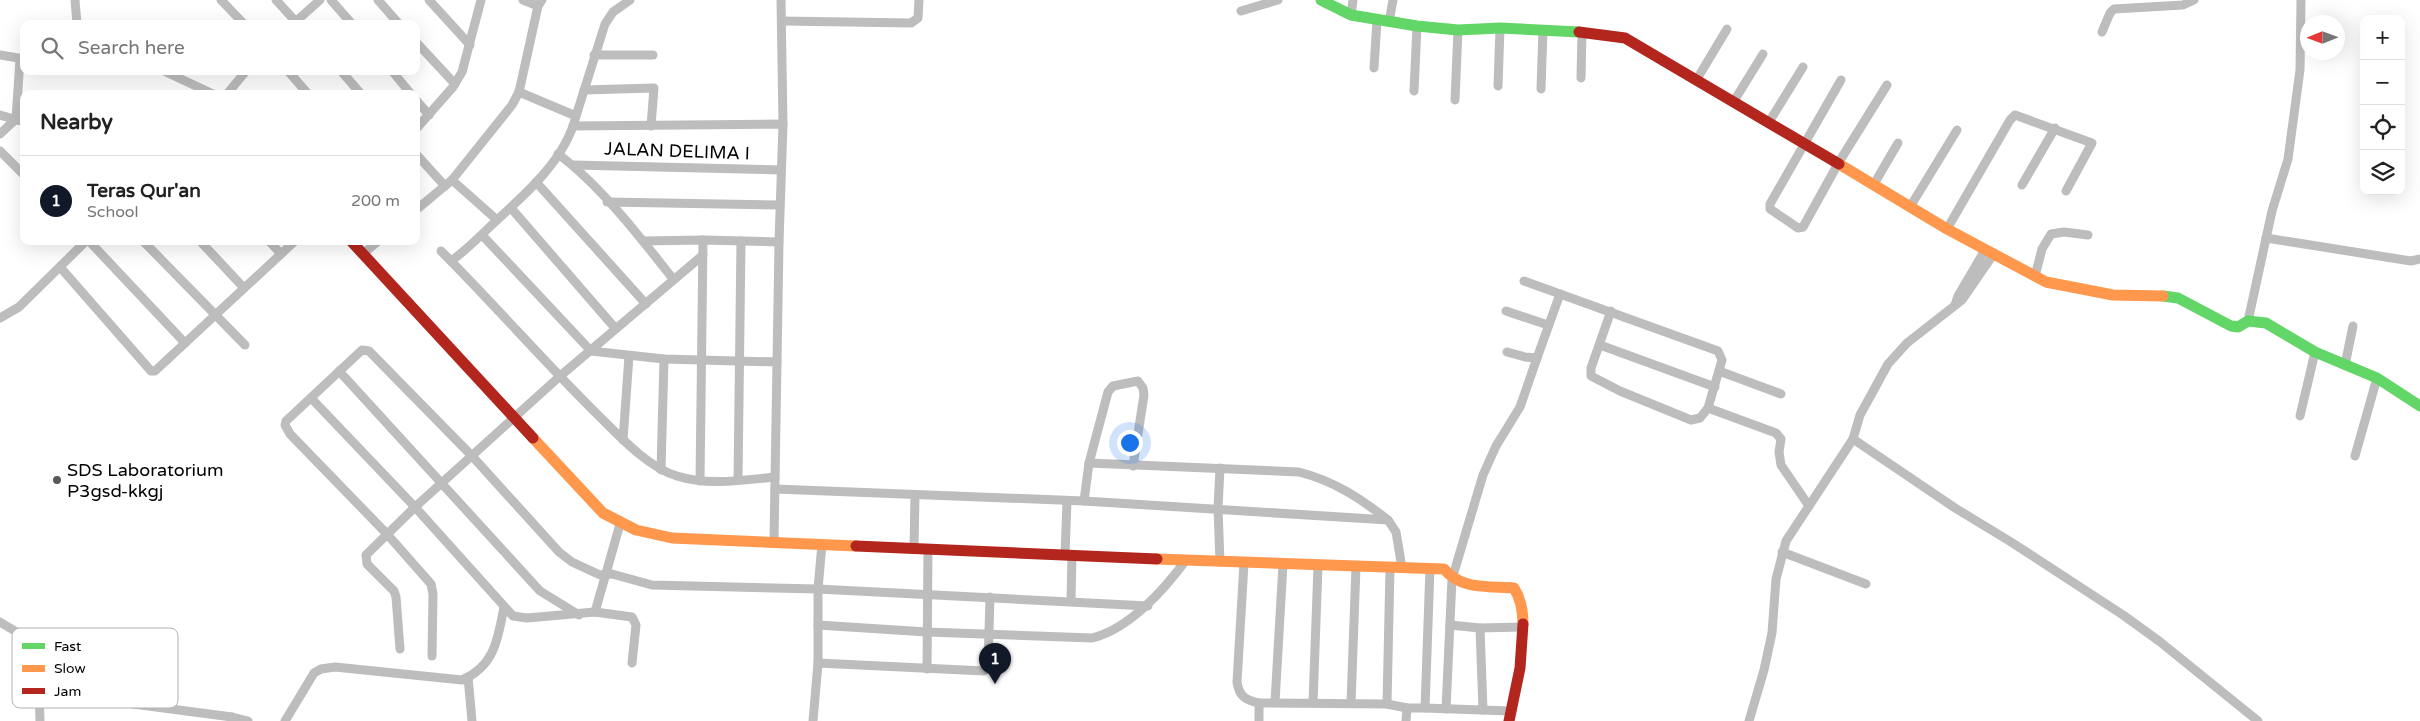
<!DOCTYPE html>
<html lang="en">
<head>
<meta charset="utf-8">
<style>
  body { margin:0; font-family:"Varela Round",sans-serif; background:#f2f2f2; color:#222 }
  .controls { position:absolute; right:15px; top:15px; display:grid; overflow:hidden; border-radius:10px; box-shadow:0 5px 20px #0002 }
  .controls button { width:45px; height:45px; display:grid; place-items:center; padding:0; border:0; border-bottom:1px solid #e0e0e0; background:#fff; color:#222; font:25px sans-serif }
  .compass { position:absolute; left:2300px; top:15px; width:45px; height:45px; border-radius:50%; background:#fff; box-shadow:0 5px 20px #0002; rotate:269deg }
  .you { position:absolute; left:1129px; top:442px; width:18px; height:18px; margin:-12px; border:4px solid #fff; border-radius:50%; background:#1a73e8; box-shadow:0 0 0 8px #1a73e833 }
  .badge { display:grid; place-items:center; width:32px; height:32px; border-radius:50%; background:#111827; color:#fff; font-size:16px; font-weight:700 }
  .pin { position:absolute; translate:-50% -41px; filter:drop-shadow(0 1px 2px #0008) }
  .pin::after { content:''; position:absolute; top:26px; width:18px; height:15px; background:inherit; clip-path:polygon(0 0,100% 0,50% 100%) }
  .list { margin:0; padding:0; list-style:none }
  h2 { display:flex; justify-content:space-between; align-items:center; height:65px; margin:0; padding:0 20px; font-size:21px }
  h2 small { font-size:16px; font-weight:400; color:#767676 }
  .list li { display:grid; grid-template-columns:32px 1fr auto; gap:15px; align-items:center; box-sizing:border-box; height:90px; padding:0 20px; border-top:1px solid #e0e0e0 }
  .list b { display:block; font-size:19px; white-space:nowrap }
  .list p { margin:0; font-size:16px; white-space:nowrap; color:#767676 }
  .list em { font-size:16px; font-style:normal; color:#767676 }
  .icon { flex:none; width:28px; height:28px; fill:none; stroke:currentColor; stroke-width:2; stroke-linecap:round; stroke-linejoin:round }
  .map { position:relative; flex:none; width:2420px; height:721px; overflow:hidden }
  .search { position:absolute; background:#fff; box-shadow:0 5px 20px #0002; left:20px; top:20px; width:400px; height:55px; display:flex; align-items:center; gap:12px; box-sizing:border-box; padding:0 18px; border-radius:10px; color:#767676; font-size:19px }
  .panel { position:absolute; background:#fff; box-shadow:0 5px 20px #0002; left:20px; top:90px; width:400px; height:155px; border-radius:10px }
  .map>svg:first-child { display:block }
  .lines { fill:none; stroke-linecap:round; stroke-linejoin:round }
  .street { stroke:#bdbdbd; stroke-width:9 }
  .fast { stroke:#63d668; stroke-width:11 }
  .slow { stroke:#ff974d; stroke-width:11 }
  .jam { stroke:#b3261e; stroke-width:11 }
  .poi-dot { fill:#595959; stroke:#fff; stroke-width:2 }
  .labels { text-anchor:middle; stroke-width:4; stroke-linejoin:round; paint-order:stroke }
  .street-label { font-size:18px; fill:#000; stroke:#fff }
  .poi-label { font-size:18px; fill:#000; stroke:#fff; text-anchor:start }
  .key { fill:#fff; stroke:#b2b2b2; stroke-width:1 }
  .key-label { font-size:14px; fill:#000 }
</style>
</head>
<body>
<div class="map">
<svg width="2420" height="721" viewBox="0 0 2420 721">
  <rect width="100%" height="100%" fill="#fff"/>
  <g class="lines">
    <g class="street">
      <path d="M75 0 77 24"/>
      <path d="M221 0 244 24"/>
      <path d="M276 0 298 24"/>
      <path d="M331 0 352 24"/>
      <path d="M378 0 399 24"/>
      <path d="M429 0 470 45"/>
      <path d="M523 0 538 6"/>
      <path d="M781 0 783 124"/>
      <path d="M1241 11 1278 0"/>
      <path d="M1351 15 1353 0"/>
      <path d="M782 21 911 23 918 18 919 0"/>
      <path d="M1389 22 1393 0"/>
      <path d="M293 24 320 0"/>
      <path d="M2102 32 2110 13 2114 9 2183 5 2194 0"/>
      <path d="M416 42 455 84"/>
      <path d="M0 55 24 59"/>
      <path d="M594 55H653"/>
      <path d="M1374 68 1377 20"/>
      <path d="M164 71 213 94"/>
      <path d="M288 71 308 94"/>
      <path d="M341 71 361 94"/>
      <path d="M392 71 411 94"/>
      <path d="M1581 78 1582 32"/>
      <path d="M1697 79 1727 29"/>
      <path d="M1841 80 1770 204V209L1798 228 1803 227 1839 162 1887 85"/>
      <path d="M1498 86 1500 28"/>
      <path d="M1541 89 1543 30"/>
      <path d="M584 90 654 88 651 126"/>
      <path d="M1414 91 1417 26"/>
      <path d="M227 94 246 71"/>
      <path d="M416 100 429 115"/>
      <path d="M1455 100 1458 30"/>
      <path d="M1734 101 1763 54"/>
      <path d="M0 115 24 122"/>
      <path d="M576 116 605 24 613 12 630 0"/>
      <path d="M1769 122 1803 67"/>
      <path d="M573 126 783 124 779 242 774 541"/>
      <path d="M416 129 453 87 462 72 481 0"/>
      <path d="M0 134 16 119 20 59"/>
      <path d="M0 151 24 175"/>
      <path d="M416 154 445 186"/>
      <path d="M558 154C600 185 641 238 673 279"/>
      <path d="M573 165 781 170"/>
      <path d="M452 180 497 220"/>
      <path d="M536 182 646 304"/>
      <path d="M1874 184 1898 143"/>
      <path d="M2022 185 2055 128"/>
      <path d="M607 202 780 205"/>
      <path d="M1910 207 1957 130"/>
      <path d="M511 208 615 328"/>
      <path d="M416 210 452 180 512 105 519 92 538 6 542 0"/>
      <path d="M1947 229 2010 120 2015 115 2092 143 2066 191"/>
      <path d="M482 235 591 351 664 359 777 362"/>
      <path d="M2266 238 2411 261 2420 259"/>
      <path d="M89 241 185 343"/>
      <path d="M143 241 245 345"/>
      <path d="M200 241 244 288"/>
      <path d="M269 241 281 254"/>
      <path d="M643 241 703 240 779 242"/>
      <path d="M441 251C495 305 545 363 599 416 620 437 649 468 677 476 708 486 744 480 775 477"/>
      <path d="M363 254 378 241"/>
      <path d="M451 261C468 249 482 234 497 220 528 192 566 158 576 116L519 92"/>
      <path d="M60 267 151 371H155L295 241"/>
      <path d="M2035 276 2042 249 2051 234 2064 232 2088 235"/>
      <path d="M1524 281 1718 351 1722 360 1708 408 1776 433 1781 439 1779 452 1781 465 1809 506"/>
      <path d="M1955 305 1958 296 1985 250"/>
      <path d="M1506 311 1548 325"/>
      <path d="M1611 311 1591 368V376L1620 391 1691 420 1700 418 1708 408"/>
      <path d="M0 318 19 307 86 241"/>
      <path d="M2248 321 2272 211 2288 159 2300 70 2301 0"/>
      <path d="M1600 345 1715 387"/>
      <path d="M1507 352 1525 357 1537 358 1560 294"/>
      <path d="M2345 365 2353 326"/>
      <path d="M339 371 540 591 579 615"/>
      <path d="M1719 371 1781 394"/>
      <path d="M311 398 415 507 513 616 527 618 595 612 632 617 636 625 632 663"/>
      <path d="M2300 416 2315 352"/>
      <path d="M1853 439 1955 508 2011 542 2123 615 2159 641 2258 721"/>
      <path d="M623 440 629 356"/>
      <path d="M2355 456 2377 378"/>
      <path d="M1089 463 1299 472C1334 481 1360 498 1388 520"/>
      <path d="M661 470 664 359"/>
      <path d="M738 480 741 241"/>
      <path d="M700 481 703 240"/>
      <path d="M775 489 1084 501 1388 520 1396 532 1402 568"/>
      <path d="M1084 501 1089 463 1108 392 1113 386 1138 381 1143 388 1144 395 1133 466"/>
      <path d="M914 548 915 495"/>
      <path d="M1782 552 1866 584"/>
      <path d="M1065 555 1067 501"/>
      <path d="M1220 562 1218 508 1220 468"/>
      <path d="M1244 563 1237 682C1239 696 1245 700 1259 703L1387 704 1407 708H1425L1430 568"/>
      <path d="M1071 600 1072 555"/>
      <path d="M595 612 620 524"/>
      <path d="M0 622 30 640 38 652 40 721"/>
      <path d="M818 625 927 632 1092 638C1129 629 1164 590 1186 560"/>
      <path d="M1450 625 1480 628 1522 627"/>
      <path d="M1480 628 1483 710"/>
      <path d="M400 649 396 597 394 591 367 564 366 555 415 507 559 377 703 255"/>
      <path d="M432 656 433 594 431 584 387 534 290 434 285 425 286 421 362 350 369 351 472 456 559 552 572 562 600 575 612 574 652 585 818 589 1148 606"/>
      <path d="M818 663 984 671 988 666 990 597"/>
      <path d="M927 669 928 549"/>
      <path d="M40 677 58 678 100 694 133 704 232 717"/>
      <path d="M468 677 472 721"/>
      <path d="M1275 702 1283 564"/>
      <path d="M1259 703V721"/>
      <path d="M1313 703 1318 566"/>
      <path d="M1351 703 1356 567"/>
      <path d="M1387 704 1390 568"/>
      <path d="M1425 708 1510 711"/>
      <path d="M1446 709 1452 579 1483 475 1496 446 1520 407 1537 358"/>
      <path d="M231 721 232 717 248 721"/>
      <path d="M285 721 314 673 321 669 335 667 462 680C495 666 498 638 504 607"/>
      <path d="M813 721 818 663V589L822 544"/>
      <path d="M1406 721 1407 708"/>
      <path d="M1749 721 1764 670 1772 633 1776 579 1786 541 1853 439 1860 415 1888 364 1907 343 1962 300 1993 255"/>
    </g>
    <g class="fast">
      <path d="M1321 0 1351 15 1417 26 1458 30 1500 28 1579 32"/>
      <path d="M2163 296 2178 298 2231 326 2238 327 2248 321 2266 323 2315 352 2377 378 2420 406"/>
    </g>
    <g class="slow">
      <path d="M1839 164 1947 229 2046 282 2113 295 2163 296"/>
      <path d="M533 438 603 513 636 530 672 538 856 546"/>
      <path d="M1157 559 1444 569C1461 590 1489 586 1514 588 1521 599 1523 611 1523 624"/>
    </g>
    <g class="jam">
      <path d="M1579 32 1625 38 1839 164"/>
      <path d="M351 241 533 438"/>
      <path d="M856 546 1157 559"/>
      <path d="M1509 721 1520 668 1523 624"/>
    </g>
  </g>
  <circle class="poi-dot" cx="57" cy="480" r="5"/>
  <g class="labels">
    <g class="street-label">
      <text transform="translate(677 151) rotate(2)" y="6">JALAN DELIMA I</text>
    </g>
    <g class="poi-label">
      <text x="67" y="476">SDS Laboratorium<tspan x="67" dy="21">P3gsd-kkgj</tspan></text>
    </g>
  </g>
  <rect x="12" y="628" width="166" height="80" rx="8" class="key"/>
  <rect x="22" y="643" width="23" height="6" fill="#63d668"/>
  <rect x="22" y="665" width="23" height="7" fill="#ff974d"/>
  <rect x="22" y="688" width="23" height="6" fill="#b3261e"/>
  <g class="key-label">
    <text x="54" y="651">Fast</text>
    <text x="54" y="673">Slow</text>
    <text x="54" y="696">Jam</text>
  </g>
</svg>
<div class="controls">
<button>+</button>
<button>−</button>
<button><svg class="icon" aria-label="locate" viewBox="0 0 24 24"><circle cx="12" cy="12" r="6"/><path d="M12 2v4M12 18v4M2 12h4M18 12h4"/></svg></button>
<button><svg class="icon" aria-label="layers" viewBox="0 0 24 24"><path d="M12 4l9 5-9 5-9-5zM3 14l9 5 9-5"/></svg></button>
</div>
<svg class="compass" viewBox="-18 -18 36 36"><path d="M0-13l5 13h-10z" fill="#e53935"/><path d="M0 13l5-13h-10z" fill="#767676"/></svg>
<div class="you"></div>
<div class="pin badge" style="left:995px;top:684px">1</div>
<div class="search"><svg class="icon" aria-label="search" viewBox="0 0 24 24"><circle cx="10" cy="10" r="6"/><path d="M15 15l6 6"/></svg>Search here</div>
<section class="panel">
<h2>Nearby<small></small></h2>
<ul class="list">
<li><span class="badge">1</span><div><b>Teras Qur'an</b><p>School</p></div><em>200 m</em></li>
</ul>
</section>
</div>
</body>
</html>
